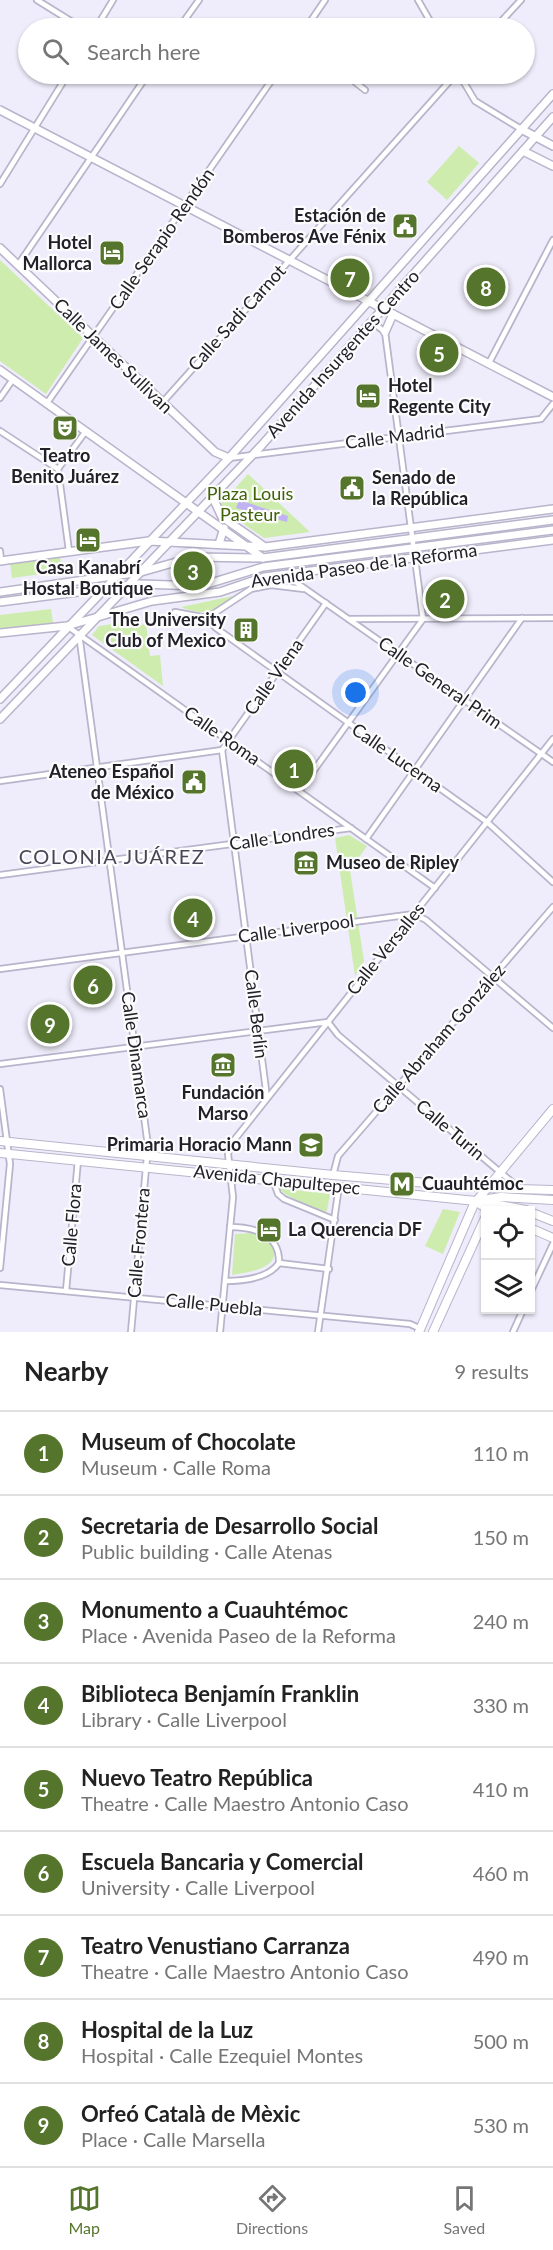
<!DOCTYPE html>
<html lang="en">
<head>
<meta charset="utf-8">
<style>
  body { margin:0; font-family:Lato,sans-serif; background:#f2f2f2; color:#222 }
  .controls { position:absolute; right:18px; bottom:18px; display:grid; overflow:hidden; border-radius:0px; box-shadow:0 2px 4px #0004 }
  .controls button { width:54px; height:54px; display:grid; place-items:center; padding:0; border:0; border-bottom:2px solid #e0e0e0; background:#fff; color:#222; font:30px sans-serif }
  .you { position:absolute; left:356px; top:693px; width:21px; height:21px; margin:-15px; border:4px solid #fff; border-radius:50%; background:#1a73e8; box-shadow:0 0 0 9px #1a73e833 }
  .badge { display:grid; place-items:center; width:39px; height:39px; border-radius:50%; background:#55752c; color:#fff; font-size:20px; font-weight:700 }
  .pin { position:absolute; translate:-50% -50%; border:3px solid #fff; box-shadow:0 2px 6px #0006 }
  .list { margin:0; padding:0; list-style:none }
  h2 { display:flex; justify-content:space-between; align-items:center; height:78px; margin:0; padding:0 24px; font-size:26px }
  h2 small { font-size:20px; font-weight:400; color:#767676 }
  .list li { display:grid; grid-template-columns:39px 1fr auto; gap:18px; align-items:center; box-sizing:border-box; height:84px; padding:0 24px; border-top:2px solid #e0e0e0 }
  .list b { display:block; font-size:22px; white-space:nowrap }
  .list p { margin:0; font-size:20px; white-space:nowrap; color:#767676 }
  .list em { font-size:20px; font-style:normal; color:#767676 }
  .icon { flex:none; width:33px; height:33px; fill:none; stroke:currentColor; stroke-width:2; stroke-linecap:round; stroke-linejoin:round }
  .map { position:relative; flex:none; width:553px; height:1332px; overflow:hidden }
  .search { position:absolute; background:#fff; box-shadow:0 2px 4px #0004; left:18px; right:18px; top:18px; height:66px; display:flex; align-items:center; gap:15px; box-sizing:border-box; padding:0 21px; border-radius:33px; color:#767676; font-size:22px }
  .sheet { height:834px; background:#fff }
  nav { display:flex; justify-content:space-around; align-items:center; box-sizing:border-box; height:84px; border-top:2px solid #e0e0e0; background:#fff; font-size:16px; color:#767676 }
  nav a { display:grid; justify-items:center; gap:3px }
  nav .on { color:#55752c }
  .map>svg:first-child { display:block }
  .green { fill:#cdecae }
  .water { fill:#c0b2f3 }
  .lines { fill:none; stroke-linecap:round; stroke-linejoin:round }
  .street-casing { stroke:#b9b4cb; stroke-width:8 }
  .secondary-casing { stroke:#b9b4cb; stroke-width:10 }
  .primary-casing { stroke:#b9b4cb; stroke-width:10 }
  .street { stroke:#fff; stroke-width:4.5 }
  .secondary { stroke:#fff; stroke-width:7 }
  .primary { stroke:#fff; stroke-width:8 }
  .labels { text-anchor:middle; stroke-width:4.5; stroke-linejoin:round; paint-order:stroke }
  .poi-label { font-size:18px; font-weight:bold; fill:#222029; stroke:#fcfcfc; text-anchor:end }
  .street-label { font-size:18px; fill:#222029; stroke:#fcfcfc }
  .park-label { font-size:18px; fill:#3f6107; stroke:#fcfcfc }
  .neighbourhood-label { font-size:20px; letter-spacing:1.5px; fill:#494558; stroke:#fcfcfc }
</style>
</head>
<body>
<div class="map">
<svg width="553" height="1332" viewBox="0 0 553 1332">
  <rect width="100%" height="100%" fill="#efedfb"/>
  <g class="green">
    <path d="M459 146 479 163 447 200 427 182Z"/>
    <path d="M0 260 83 338 46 394 0 361Z"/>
    <path d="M248 474 310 532 264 538 223 510 221 504Z"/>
    <path d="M60 556 62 571 12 578 10 562Z"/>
    <path d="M233 596C218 613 202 616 181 607Z"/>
    <path d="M51 609 53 623 0 630V615Z"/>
    <path d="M139 620 140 625 146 624 150 656 160 655 163 686 92 635 99 626Z"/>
    <path d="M349 835 367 846 350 870 364 961 355 976 335 838Z"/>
    <path d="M279 1188 330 1194 327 1211 322 1213 285 1194Z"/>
    <path d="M443 1209 460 1212 443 1254 425 1246Z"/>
    <path d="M252 1233 271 1242C285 1268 250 1272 232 1275L235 1234Z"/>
  </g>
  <path class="water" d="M239 500 288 516 287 522 236 508Z"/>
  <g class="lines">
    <g class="street-casing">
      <g id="street">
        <path d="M37 0 82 28"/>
        <path d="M418 0 434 28"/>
        <path d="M96 28 113 0"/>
        <path d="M179 28 199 0"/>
        <path d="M306 28 325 0"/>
        <path d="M495 28 521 0"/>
        <path d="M345 74 365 90"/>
        <path d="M459 74 475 101 521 129"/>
        <path d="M0 184 68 74"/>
        <path d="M18 265 148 74"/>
        <path d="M489 363 553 240"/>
        <path d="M0 398 13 379"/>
        <path d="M47 403 276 74"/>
        <path d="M162 403 456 74"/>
        <path d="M0 431 58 469"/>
        <path d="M229 458 541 419 553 404"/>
        <path d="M58 469 69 551"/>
        <path d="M58 469 86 431"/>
        <path d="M0 551 1 561"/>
        <path d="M284 574 553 762"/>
        <path d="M175 612 207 618 251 589 271 585 304 589"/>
        <path d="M207 618 216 628 487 822 553 882"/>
        <path d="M349 619 553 618"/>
        <path d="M67 626 435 888"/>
        <path d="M79 634 148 1146 131 1332"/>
        <path d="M222 750 267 1098"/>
        <path d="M222 750 326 603"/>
        <path d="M0 781 222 750"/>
        <path d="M299 791 423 619 385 332 372 322"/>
        <path d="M366 839 522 618"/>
        <path d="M0 875 351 828"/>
        <path d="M0 969 414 914 426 920 553 1028"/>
        <path d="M0 1064 328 1022 338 1035 519 1188"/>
        <path d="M0 1089 10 1164 0 1268"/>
        <path d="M333 1175 338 1156 553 907"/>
        <path d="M273 1180 278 1194 284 1199 335 1220"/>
        <path d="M279 1263 329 1269"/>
        <path d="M225 1281C242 1281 268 1279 279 1263 280 1234 254 1227 230 1227"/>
        <path d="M0 1285 410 1324 421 1329"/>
        <path d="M66 1291 78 1160"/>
        <path d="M530 1293 553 1244"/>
        <path d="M220 1332 233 1197 228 1154 231 1144 553 739"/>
        <path d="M318 1332 339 1186"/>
        <path d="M513 1332 523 1310"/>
      </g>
    </g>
    <g class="secondary-casing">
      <g id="secondary">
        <path d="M0 110 553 397"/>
        <path d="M521 129 553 146"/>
        <path d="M523 151 553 166"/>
        <path d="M0 248 215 452 229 458"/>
        <path d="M385 332 393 314"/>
        <path d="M0 370 263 558"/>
        <path d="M213 498 222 517 265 547"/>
        <path d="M219 544 224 528"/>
        <path d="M0 561 149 541 265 547 553 509"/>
        <path d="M0 592 141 572 194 557 263 558 553 520"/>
        <path d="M0 602 140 584 201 586 263 567 553 530"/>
        <path d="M0 633 67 626 152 601 220 592 264 577 553 540"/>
        <path d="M0 699 229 458 553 94"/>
        <path d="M0 719 261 446 553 117"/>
      </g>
    </g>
    <g class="primary-casing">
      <g id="primary">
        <path d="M0 1141 333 1175 487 1188 553 1190"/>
        <path d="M0 1153 476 1201 501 1197 553 1200"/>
        <path d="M477 1202 488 1210"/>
        <path d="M483 1202 526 1210"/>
        <path d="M530 1212 553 1221"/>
        <path d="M530 1228 553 1238"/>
        <path d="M419 1332 474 1204 553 1109"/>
        <path d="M433 1332 486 1216"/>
      </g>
    </g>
    <use href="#street" class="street"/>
    <use href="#secondary" class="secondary"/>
    <use href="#primary" class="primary"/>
  </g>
  <defs>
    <g id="civic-square" transform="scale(1.35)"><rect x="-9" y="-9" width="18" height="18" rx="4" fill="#55752c" stroke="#fcfcfc"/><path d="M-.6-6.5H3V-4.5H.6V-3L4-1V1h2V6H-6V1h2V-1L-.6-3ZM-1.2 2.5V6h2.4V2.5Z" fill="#fff"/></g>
    <g id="hotel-square" transform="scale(1.35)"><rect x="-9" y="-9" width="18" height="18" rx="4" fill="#55752c" stroke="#fcfcfc"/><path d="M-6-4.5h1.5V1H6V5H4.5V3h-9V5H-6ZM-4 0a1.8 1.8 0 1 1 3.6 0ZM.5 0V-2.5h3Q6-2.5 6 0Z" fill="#fff"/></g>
    <g id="theatre-square" transform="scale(1.35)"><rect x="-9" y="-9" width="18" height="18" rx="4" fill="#55752c" stroke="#fcfcfc"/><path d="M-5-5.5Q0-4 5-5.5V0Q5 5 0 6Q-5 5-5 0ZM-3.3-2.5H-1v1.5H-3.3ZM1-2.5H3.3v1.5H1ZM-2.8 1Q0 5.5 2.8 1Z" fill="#fff"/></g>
    <g id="building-square" transform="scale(1.35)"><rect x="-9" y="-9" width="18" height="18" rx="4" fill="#55752c" stroke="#fcfcfc"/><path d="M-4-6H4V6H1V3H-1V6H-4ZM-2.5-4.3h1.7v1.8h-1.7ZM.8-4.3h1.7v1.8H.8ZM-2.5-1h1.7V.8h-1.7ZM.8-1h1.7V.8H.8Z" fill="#fff"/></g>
    <g id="museum-square" transform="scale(1.35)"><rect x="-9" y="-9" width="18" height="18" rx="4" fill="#55752c" stroke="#fcfcfc"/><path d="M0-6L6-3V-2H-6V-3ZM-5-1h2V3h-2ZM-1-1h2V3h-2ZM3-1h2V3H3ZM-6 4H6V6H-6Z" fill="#fff"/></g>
    <g id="school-square" transform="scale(1.35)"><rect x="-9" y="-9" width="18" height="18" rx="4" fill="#55752c" stroke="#fcfcfc"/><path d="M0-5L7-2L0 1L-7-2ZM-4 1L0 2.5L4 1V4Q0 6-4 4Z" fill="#fff"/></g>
    <g id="metro-square" transform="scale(1.35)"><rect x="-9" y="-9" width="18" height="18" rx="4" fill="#55752c" stroke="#fcfcfc"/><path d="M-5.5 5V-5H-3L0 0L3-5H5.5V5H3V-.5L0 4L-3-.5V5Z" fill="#fff"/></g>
  </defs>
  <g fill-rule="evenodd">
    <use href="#civic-square" x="405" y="226"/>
    <use href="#hotel-square" x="112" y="253"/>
    <use href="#hotel-square" x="368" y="396"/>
    <use href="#theatre-square" x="65" y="428"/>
    <use href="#civic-square" x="352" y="488"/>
    <use href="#hotel-square" x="88" y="540"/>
    <use href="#building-square" x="246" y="630"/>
    <use href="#civic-square" x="194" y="782"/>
    <use href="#museum-square" x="306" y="863"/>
    <use href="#museum-square" x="223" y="1065"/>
    <use href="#school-square" x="311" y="1145"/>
    <use href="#metro-square" x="402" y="1184"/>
    <use href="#hotel-square" x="269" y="1230"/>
  </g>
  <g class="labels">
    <g class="poi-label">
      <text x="386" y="222">Estación de<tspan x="386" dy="21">Bomberos Ave Fénix</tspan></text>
      <text x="92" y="249">Hotel<tspan x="92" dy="21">Mallorca</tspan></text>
      <text x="388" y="392" text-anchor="start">Hotel<tspan x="388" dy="21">Regente City</tspan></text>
      <text x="65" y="462" text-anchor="middle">Teatro<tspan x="65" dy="21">Benito Juárez</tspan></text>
      <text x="372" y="484" text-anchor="start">Senado de<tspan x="372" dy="21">la República</tspan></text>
      <text x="88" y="574" text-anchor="middle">Casa Kanabrí<tspan x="88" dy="21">Hostal Boutique</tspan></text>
      <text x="226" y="626">The University<tspan x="226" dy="21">Club of Mexico</tspan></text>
      <text x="174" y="778">Ateneo Español<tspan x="174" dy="21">de México</tspan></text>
      <text x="326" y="869" text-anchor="start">Museo de Ripley</text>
      <text x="223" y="1099" text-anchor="middle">Fundación<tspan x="223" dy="21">Marso</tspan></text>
      <text x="292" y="1151">Primaria Horacio Mann</text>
      <text x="422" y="1190" text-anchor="start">Cuauhtémoc</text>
      <text x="288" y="1236" text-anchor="start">La Querencia DF</text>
    </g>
    <g class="street-label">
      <text transform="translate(162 239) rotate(-55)" y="6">Calle Serapio Rendón</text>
      <text transform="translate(237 318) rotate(-48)" y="6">Calle Sadi Carnot</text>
      <text transform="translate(343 354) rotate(-48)" y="6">Avenida Insurgentes Centro</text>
      <text transform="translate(113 356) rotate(44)" y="6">Calle James Sullivan</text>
      <text transform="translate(395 437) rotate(-7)" y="6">Calle Madrid</text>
      <text transform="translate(364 566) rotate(-8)" y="6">Avenida Paseo de la Reforma</text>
      <text transform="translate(274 677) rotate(-55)" y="6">Calle Viena</text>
      <text transform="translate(440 683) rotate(35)" y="6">Calle General Prim</text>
      <text transform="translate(222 736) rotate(35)" y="6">Calle Roma</text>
      <text transform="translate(397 758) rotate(35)" y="6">Calle Lucerna</text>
      <text transform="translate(282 837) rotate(-8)" y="6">Calle Londres</text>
      <text transform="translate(296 929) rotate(-8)" y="6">Calle Liverpool</text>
      <text transform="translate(386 949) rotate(-51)" y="6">Calle Versalles</text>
      <text transform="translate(256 1014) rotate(83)" y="6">Calle Berlín</text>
      <text transform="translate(439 1039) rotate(-49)" y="6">Calle Abraham González</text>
      <text transform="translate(136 1055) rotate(82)" y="6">Calle Dinamarca</text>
      <text transform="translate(450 1130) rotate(40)" y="6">Calle Turin</text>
      <text transform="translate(277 1180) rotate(6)" y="6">Avenida Chapultepec</text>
      <text transform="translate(72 1225) rotate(-85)" y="6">Calle Flora</text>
      <text transform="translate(139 1243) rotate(-85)" y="6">Calle Frontera</text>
      <text transform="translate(214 1305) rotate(6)" y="6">Calle Puebla</text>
    </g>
    <g class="park-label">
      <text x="250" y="500">Plaza Louis<tspan x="250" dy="21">Pasteur</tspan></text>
    </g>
    <g class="neighbourhood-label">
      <text x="112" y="864">COLONIA JUÁREZ</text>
    </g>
  </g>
</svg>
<div class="controls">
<button><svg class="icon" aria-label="locate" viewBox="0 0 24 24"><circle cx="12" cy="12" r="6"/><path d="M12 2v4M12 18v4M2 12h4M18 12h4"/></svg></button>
<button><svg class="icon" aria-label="layers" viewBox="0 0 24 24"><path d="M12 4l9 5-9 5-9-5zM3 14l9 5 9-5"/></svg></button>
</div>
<div class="you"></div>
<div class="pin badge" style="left:294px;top:769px">1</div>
<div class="pin badge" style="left:445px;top:599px">2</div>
<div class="pin badge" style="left:193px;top:571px">3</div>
<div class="pin badge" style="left:193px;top:918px">4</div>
<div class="pin badge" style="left:439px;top:353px">5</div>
<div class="pin badge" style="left:93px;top:985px">6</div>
<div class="pin badge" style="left:350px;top:278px">7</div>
<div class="pin badge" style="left:486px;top:287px">8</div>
<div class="pin badge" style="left:50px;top:1024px">9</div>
<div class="search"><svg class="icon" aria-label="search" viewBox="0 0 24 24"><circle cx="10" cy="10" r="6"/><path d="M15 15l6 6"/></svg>Search here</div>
</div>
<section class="sheet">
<h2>Nearby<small>9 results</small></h2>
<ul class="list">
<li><span class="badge">1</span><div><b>Museum of Chocolate</b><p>Museum · Calle Roma</p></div><em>110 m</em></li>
<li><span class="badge">2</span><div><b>Secretaria de Desarrollo Social</b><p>Public building · Calle Atenas</p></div><em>150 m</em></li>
<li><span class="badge">3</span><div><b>Monumento a Cuauhtémoc</b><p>Place · Avenida Paseo de la Reforma</p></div><em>240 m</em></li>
<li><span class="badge">4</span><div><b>Biblioteca Benjamín Franklin</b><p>Library · Calle Liverpool</p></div><em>330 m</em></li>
<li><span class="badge">5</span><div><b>Nuevo Teatro República</b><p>Theatre · Calle Maestro Antonio Caso</p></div><em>410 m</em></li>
<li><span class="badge">6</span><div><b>Escuela Bancaria y Comercial</b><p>University · Calle Liverpool</p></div><em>460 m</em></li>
<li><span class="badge">7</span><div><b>Teatro Venustiano Carranza</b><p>Theatre · Calle Maestro Antonio Caso</p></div><em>490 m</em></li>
<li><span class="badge">8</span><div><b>Hospital de la Luz</b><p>Hospital · Calle Ezequiel Montes</p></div><em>500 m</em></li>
<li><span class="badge">9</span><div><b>Orfeó Català de Mèxic</b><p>Place · Calle Marsella</p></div><em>530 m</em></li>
</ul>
</section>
<nav>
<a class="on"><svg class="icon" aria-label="map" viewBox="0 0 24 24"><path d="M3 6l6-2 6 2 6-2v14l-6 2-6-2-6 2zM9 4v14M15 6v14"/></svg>Map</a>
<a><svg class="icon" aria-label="directions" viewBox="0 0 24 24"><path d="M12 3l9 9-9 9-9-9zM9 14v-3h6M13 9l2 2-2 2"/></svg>Directions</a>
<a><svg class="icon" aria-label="saved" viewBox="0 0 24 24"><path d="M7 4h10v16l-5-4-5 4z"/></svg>Saved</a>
</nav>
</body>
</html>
